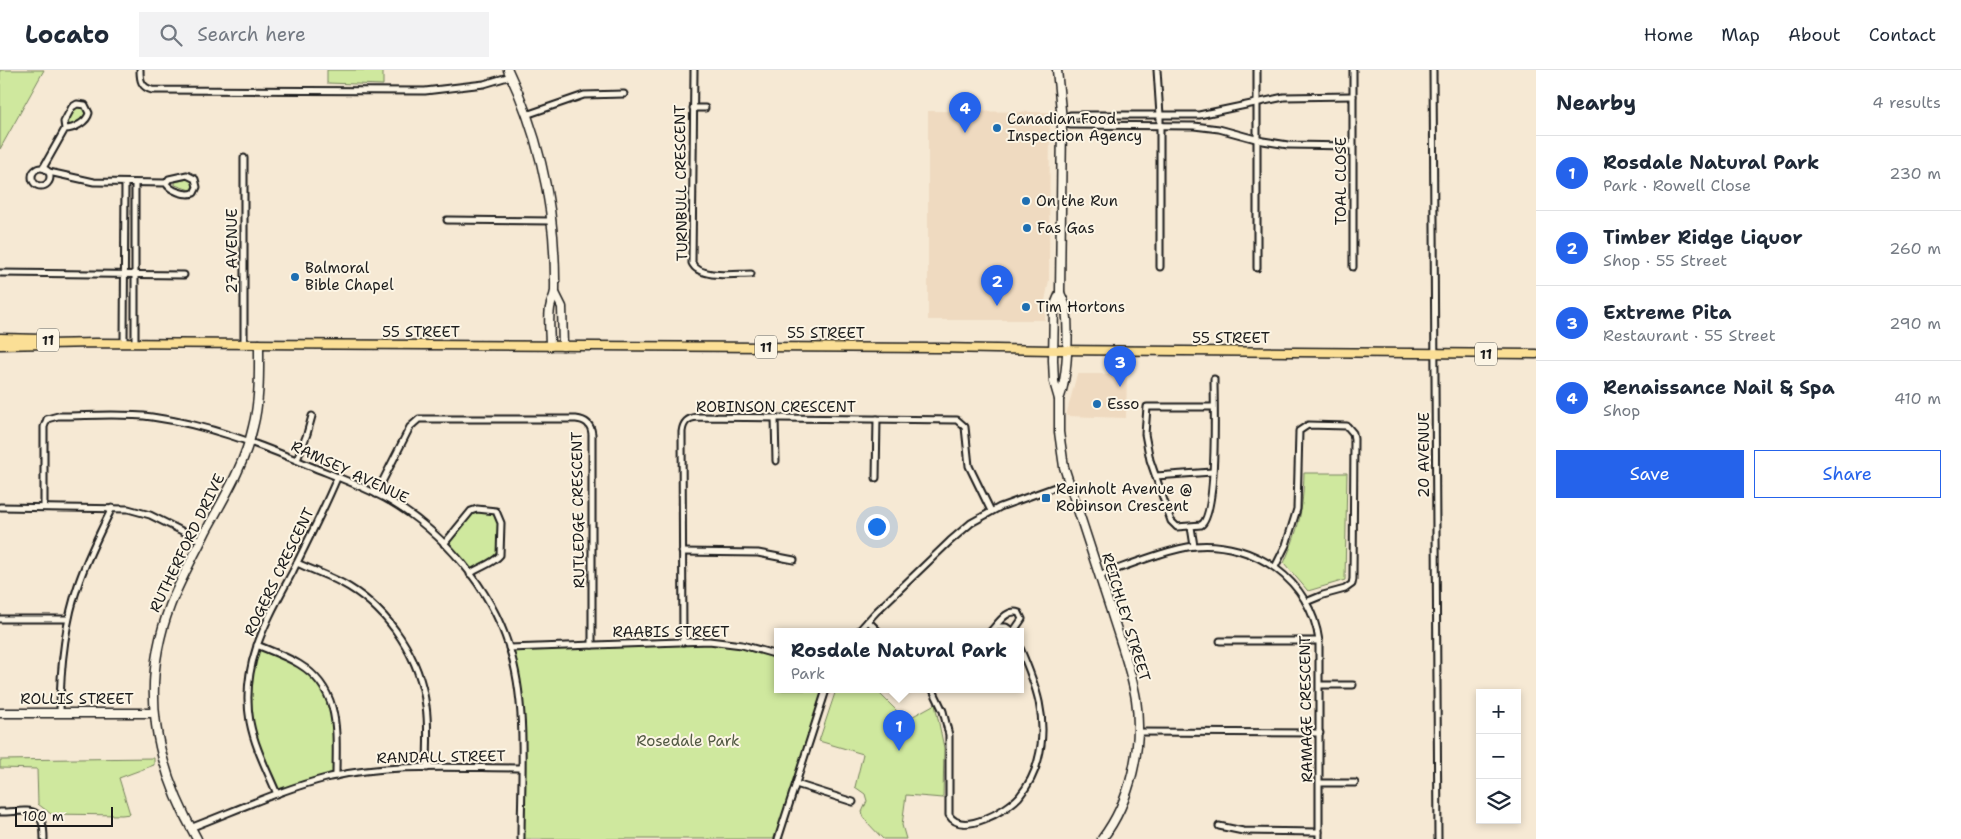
<!DOCTYPE html>
<html lang="en">
<head>
<meta charset="utf-8">
<style>
  body { margin:0; font-family:"Shantell Sans",sans-serif; background:#f2f2f3; color:#1f2937 }
  .controls { position:absolute; right:15px; bottom:15px; display:grid; overflow:hidden; border-radius:0px; box-shadow:0 2px 8px #0003 }
  .controls button { width:45px; height:45px; display:grid; place-items:center; padding:0; border:0; border-bottom:1px solid #e0e1e3; background:#fff; color:#1f2937; font:25px sans-serif }
  .scale { position:absolute; left:15px; bottom:12px; width:98px; box-sizing:border-box; padding-left:5px; border:2px solid #1c1c1c; border-top:0; font-size:14px; line-height:18px; white-space:nowrap; color:#1c1c1c; -webkit-text-stroke:4px #fcf5e5; paint-order:stroke }
  .you { position:absolute; left:876px; top:456px; width:18px; height:18px; margin:-12px; border:4px solid #fff; border-radius:50%; background:#1a73e8; box-shadow:0 0 0 8px #1a73e833 }
  .badge { display:grid; place-items:center; width:32px; height:32px; border-radius:50%; background:#2563eb; color:#fff; font-size:16px; font-weight:700 }
  .pin { position:absolute; translate:-50% -41px; filter:drop-shadow(0 1px 2px #0008) }
  .pin::after { content:''; position:absolute; top:26px; width:18px; height:15px; background:inherit; clip-path:polygon(0 0,100% 0,50% 100%) }
  .popup { position:absolute; left:774px; top:558px; width:250px; height:65px; box-sizing:border-box; display:grid; place-content:center; border-radius:0px; background:#fff; filter:drop-shadow(0 1px 4px #0005); font-size:16px; white-space:nowrap; color:#747a83 }
  .popup b { font-size:19px; color:#1f2937 }
  .popup::after { content:''; position:absolute; left:50%; top:100%; margin-left:-10px; border:10px solid transparent; border-top-color:#fff }
  .list { margin:0; padding:0; list-style:none }
  h2 { display:flex; justify-content:space-between; align-items:center; height:65px; margin:0; padding:0 20px; font-size:21px }
  h2 small { font-size:16px; font-weight:400; color:#747a83 }
  .list li { display:grid; grid-template-columns:32px 1fr auto; gap:15px; align-items:center; box-sizing:border-box; height:75px; padding:0 20px; border-top:1px solid #e0e1e3 }
  .list b { display:block; font-size:19px; white-space:nowrap }
  .list p { margin:0; font-size:16px; white-space:nowrap; color:#747a83 }
  .list em { font-size:16px; font-style:normal; color:#747a83 }
  .actions { display:flex; gap:10px; padding:15px 20px }
  .actions a { flex:1; padding:11px 0; border:1px solid #2563eb; border-radius:0px; text-align:center; font-size:18px; color:#2563eb }
  .actions .main { background:#2563eb; color:#fff }
  .icon { flex:none; width:28px; height:28px; fill:none; stroke:currentColor; stroke-width:2; stroke-linecap:round; stroke-linejoin:round }
  .map { position:relative; flex:none; width:1536px; height:769px; overflow:hidden }
  header { display:flex; align-items:center; gap:30px; box-sizing:border-box; height:70px; padding:0 25px; background:#fff; border-bottom:1px solid #e0e1e3 }
  header strong { font-size:24px }
  nav { display:flex; gap:28px; margin-inline-start:auto; font-size:18px }
  .search { width:350px; height:45px; background:#f2f2f3; display:flex; align-items:center; gap:12px; box-sizing:border-box; padding:0 18px; border-radius:0px; color:#747a83; font-size:19px }
  main { display:flex }
  aside { flex:1; background:#fff }
  .map>svg:first-child { display:block }
  .built { fill:#efdac0 }
  .green { fill:#cfe89e; stroke:#76825d }
  .lines { fill:none; stroke-linecap:round; stroke-linejoin:round }
  .street-casing { stroke:#1c1c1c; stroke-width:9 }
  .secondary-casing { stroke:#1c1c1c; stroke-width:11 }
  .primary-casing { stroke:#1c1c1c; stroke-width:11 }
  .street { stroke:#fcf5e5; stroke-width:5 }
  .secondary { stroke:#fcf5e5; stroke-width:8 }
  .primary { stroke:#fbdf96; stroke-width:8 }
  .poi-dot { fill:#1f6fb2; stroke:#fcf5e5; stroke-width:2 }
  .labels { text-anchor:middle; stroke-width:4; stroke-linejoin:round; paint-order:stroke }
  .shield { fill:#fcf5e5; stroke:#5f5d58; stroke-width:1 }
  .shield-label { font-size:14px; font-weight:bold; fill:#1c1c1c }
  .poi-label { font-size:15px; fill:#1c1c1c; stroke:#fcf5e5; text-anchor:start }
  .street-label { font-size:15px; fill:#1c1c1c; stroke:#fcf5e5 }
  .park-label { font-size:15px; fill:#525943; stroke:#fcf5e5 }
</style>
</head>
<body>
<header>
<strong>Locato</strong>
<div class="search"><svg class="icon" aria-label="search" viewBox="0 0 24 24"><circle cx="10" cy="10" r="6"/><path d="M15 15l6 6"/></svg>Search here</div>
<nav><a>Home</a><a>Map</a><a>About</a><a>Contact</a></nav>
</header>
<main>
<div class="map">
<svg width="1536" height="769" viewBox="0 0 1536 769">
  <rect width="100%" height="100%" fill="#f6e9d4"/>
  <filter id="ink" filterUnits="userSpaceOnUse"><feTurbulence type="fractalNoise" baseFrequency=".02" numOctaves="2"/><feDisplacementMap in="SourceGraphic" scale="10" xChannelSelector="R" yChannelSelector="G"/><feConvolveMatrix kernelMatrix="1 2 1 2 8 2 1 2 1" color-interpolation-filters="sRGB"/></filter>
  <g filter="url(#ink)">
    <g class="built">
      <path d="M928 41 1050 42 1049 210 1045 231V250H928Z"/>
      <path d="M1077 304H1127L1126 348 1066 346Z"/>
    </g>
    <g class="green">
      <path d="M0 0H44L0 79Z"/>
      <path d="M327 0H383V15L327 13Z"/>
      <path d="M79 37 84 39 85 46 72 55H70L68 52C71 47 74 39 79 37Z"/>
      <path d="M188 109 193 111 194 115 190 120 175 115V112Z"/>
      <path d="M1304 403H1347L1345 510 1308 521 1284 493C1299 459 1303 440 1304 403Z"/>
      <path d="M473 440 498 444 501 483 470 504 444 474Z"/>
      <path d="M717 571 778 585V620H826L778 769H521L520 632 509 578Z"/>
      <path d="M257 575 292 590 312 603 333 638 336 706 277 724 258 683 248 629Z"/>
      <path d="M836 620H876L906 650 935 634 944 678 943 728 906 725 902 755 906 769H883L865 750 862 742 867 731 865 724 855 717 863 684 819 671Z"/>
      <path d="M154 688V695L119 708 130 744 122 745 51 744 38 734 37 699 0 698V690Z"/>
    </g>
    <g class="lines">
      <g class="street-casing">
        <g id="street">
          <path d="M140 0C140 10 141 17 152 20L425 21 484 14 511 6"/>
          <path d="M694 0 692 193C699 209 735 204 751 204"/>
          <path d="M1157 0 1160 45V197"/>
          <path d="M1433 0 1438 769"/>
          <path d="M1353 26 1284 27 1199 45H1070L1062 50 1070 55 1194 56 1219 59 1263 71 1288 75 1353 76"/>
          <path d="M693 38H705"/>
          <path d="M526 45 584 25 624 24"/>
          <path d="M244 88V274"/>
          <circle cx="41" cy="107" r="9"/>
          <path d="M43 98 65 59 64 52 72 37 77 34 85 35 89 43C87 52 74 59 65 59"/>
          <path d="M49 102 94 112 166 113C170 121 186 126 194 123L197 117 195 109 187 105 169 109 166 113"/>
          <path d="M447 150 552 151"/>
          <path d="M1353 197V0"/>
          <path d="M1257 198V0"/>
          <path d="M0 203 184 205"/>
          <path d="M124 273 125 113"/>
          <path d="M135 273V113"/>
          <path d="M1214 309C1214 332 1218 445 1201 455L1177 457 1171 451 1150 390 1145 364 1147 337H1214"/>
          <path d="M775 348 776 391"/>
          <path d="M297 390 307 364 312 346"/>
          <path d="M1156 406 1212 402"/>
          <path d="M876 408 877 349"/>
          <path d="M376 424 410 357 419 349H576C586 350 591 354 592 364V575"/>
          <path d="M0 437 128 439 150 445 202 471"/>
          <path d="M44 437V357L47 349 58 346C89 346 121 343 152 347 208 355 259 374 310 396 337 407 365 417 390 431 444 463 490 517 509 577 528 635 521 708 521 769"/>
          <path d="M1191 457 1194 476"/>
          <path d="M444 474 471 441 477 439 496 441 501 453 500 485C493 494 479 497 470 504"/>
          <path d="M682 482 758 483 794 490"/>
          <path d="M297 493C314 501 333 507 349 517 390 542 420 588 426 636 429 656 427 677 427 698"/>
          <path d="M1275 497 1286 475 1297 439 1299 361 1308 355 1347 356 1353 363 1354 369 1353 509 1352 514 1345 519 1323 525 1306 532"/>
          <path d="M1100 505C1127 496 1168 479 1195 476 1254 471 1311 510 1319 571V769"/>
          <path d="M0 549H68"/>
          <path d="M868 551 879 562"/>
          <path d="M996 557H1006L1013 562"/>
          <path d="M858 562 876 542 950 471 971 453 1000 437 1069 412"/>
          <path d="M990 562C998 554 1007 538 1019 543L1022 549 1013 562"/>
          <path d="M1220 571H1319"/>
          <path d="M683 572 682 362C683 353 687 348 697 347L957 350 965 357 969 396 991 441"/>
          <path d="M257 575C271 581 286 586 299 594 342 620 336 663 336 706"/>
          <path d="M509 578 709 571 742 575 778 585"/>
          <path d="M1320 615H1353"/>
          <path d="M933 620 943 641 949 665V745C962 767 1007 740 1019 727 1028 716 1035 703 1038 690 1049 649 1036 615 1020 578"/>
          <path d="M60 643C60 598 64 555 79 512 88 486 100 462 112 438"/>
          <path d="M1138 662 1320 663"/>
          <path d="M1320 713H1355"/>
          <path d="M796 714 853 732"/>
          <path d="M277 724C267 700 255 678 250 652 240 594 267 550 293 501 308 470 324 439 337 408"/>
          <path d="M0 742C28 742 44 733 44 769"/>
          <path d="M1219 756 1243 761 1319 762"/>
          <path d="M190 758C237 740 282 719 330 707 393 693 458 698 521 698"/>
          <path d="M778 769 826 620"/>
        </g>
      </g>
      <g class="secondary-casing">
        <g id="secondary">
          <path d="M508 0C541 69 556 143 555 220 555 226 551 231 550 238 548 250 550 264 550 276"/>
          <path d="M1057 0 1062 50 1060 223C1062 228 1065 233 1066 238 1069 261 1068 308 1059 329"/>
          <path d="M555 223 562 237 563 276"/>
          <path d="M1060 223 1054 237 1053 290 1054 312 1059 329V362L1064 397C1079 444 1095 491 1110 538 1119 568 1131 598 1136 629 1143 676 1131 731 1102 769"/>
          <path d="M0 643H154"/>
          <path d="M197 769C155 695 139 618 170 536 180 510 194 486 206 461 224 428 245 394 253 357 260 330 259 302 259 274"/>
        </g>
      </g>
      <g class="primary-casing">
        <g id="primary">
          <path d="M0 268 41 269"/>
          <path d="M0 275 95 273 939 278 1053 280 1536 284"/>
        </g>
      </g>
      <use href="#street" class="street"/>
      <use href="#secondary" class="secondary"/>
      <use href="#primary" class="primary"/>
    </g>
  </g>
  <g class="poi-dot">
    <circle cx="997" cy="58" r="5"/>
    <circle cx="1026" cy="131" r="5"/>
    <circle cx="1027" cy="158" r="5"/>
    <circle cx="295" cy="207" r="5"/>
    <circle cx="1026" cy="237" r="5"/>
    <circle cx="1097" cy="334" r="5"/>
    <rect x="1041" y="423" width="10" height="10" rx="2.5"/>
  </g>
  <g class="labels">
    <g class="shield">
      <rect x="37" y="258.5" width="22" height="23" rx="4"/>
      <rect x="755" y="265.5" width="22" height="23" rx="4"/>
      <rect x="1475" y="272.5" width="22" height="23" rx="4"/>
    </g>
    <g class="shield-label">
      <text x="48" y="275">11</text>
      <text x="766" y="282">11</text>
      <text x="1486" y="289">11</text>
    </g>
    <g class="poi-label">
      <text x="1007" y="54">Canadian Food<tspan x="1007" dy="17">Inspection Agency</tspan></text>
      <text x="1036" y="136">On the Run</text>
      <text x="1037" y="163">Fas Gas</text>
      <text x="305" y="203">Balmoral<tspan x="305" dy="17">Bible Chapel</tspan></text>
      <text x="1036" y="242">Tim Hortons</text>
      <text x="1107" y="339">Esso</text>
      <text x="1056" y="424">Reinholt Avenue @<tspan x="1056" dy="17">Robinson Crescent</tspan></text>
    </g>
    <g class="street-label">
      <text transform="translate(1341 111) rotate(-90)" y="5">TOAL CLOSE</text>
      <text transform="translate(681 113) rotate(-91)" y="5">TURNBULL CRESCENT</text>
      <text transform="translate(232 181) rotate(-90)" y="5">27 AVENUE</text>
      <text x="421" y="267">55 STREET</text>
      <text x="826" y="268">55 STREET</text>
      <text x="1231" y="273">55 STREET</text>
      <text x="776" y="342">ROBINSON CRESCENT</text>
      <text transform="translate(1424 385) rotate(-90)" y="5">20 AVENUE</text>
      <text transform="translate(350 402) rotate(25)" y="5">RAMSEY AVENUE</text>
      <text transform="translate(578 440) rotate(-91)" y="5">RUTLEDGE CRESCENT</text>
      <text transform="translate(187 473) rotate(-64)" y="5">RUTHERFORD DRIVE</text>
      <text transform="translate(279 502) rotate(-64)" y="5">ROGERS CRESCENT</text>
      <text transform="translate(1126 547) rotate(73)" y="5">REICHLEY STREET</text>
      <text x="671" y="567">RAABIS STREET</text>
      <text x="77" y="634">ROLLIS STREET</text>
      <text transform="translate(1306 639) rotate(-91)" y="5">RAMAGE CRESCENT</text>
      <text transform="translate(441 687) rotate(-1)" y="5">RANDALL STREET</text>
    </g>
    <g class="park-label">
      <text x="688" y="676">Rosedale Park</text>
    </g>
  </g>
</svg>
<div class="controls">
<button>+</button>
<button>−</button>
<button><svg class="icon" aria-label="layers" viewBox="0 0 24 24"><path d="M12 4l9 5-9 5-9-5zM3 14l9 5 9-5"/></svg></button>
</div>
<div class="scale">100 m</div>
<div class="you"></div>
<div class="pin badge" style="left:899px;top:681px">1</div>
<div class="popup"><b>Rosdale Natural Park</b>Park</div>
<div class="pin badge" style="left:997px;top:236px">2</div>
<div class="pin badge" style="left:1120px;top:317px">3</div>
<div class="pin badge" style="left:965px;top:63px">4</div>
</div>
<aside>
<h2>Nearby<small>4 results</small></h2>
<ul class="list">
<li><span class="badge">1</span><div><b>Rosdale Natural Park</b><p>Park · Rowell Close</p></div><em>230 m</em></li>
<li><span class="badge">2</span><div><b>Timber Ridge Liquor</b><p>Shop · 55 Street</p></div><em>260 m</em></li>
<li><span class="badge">3</span><div><b>Extreme Pita</b><p>Restaurant · 55 Street</p></div><em>290 m</em></li>
<li><span class="badge">4</span><div><b>Renaissance Nail &amp; Spa</b><p>Shop</p></div><em>410 m</em></li>
</ul>
<div class="actions"><a class="main">Save</a><a>Share</a></div>
</aside>
</main>
</body>
</html>
